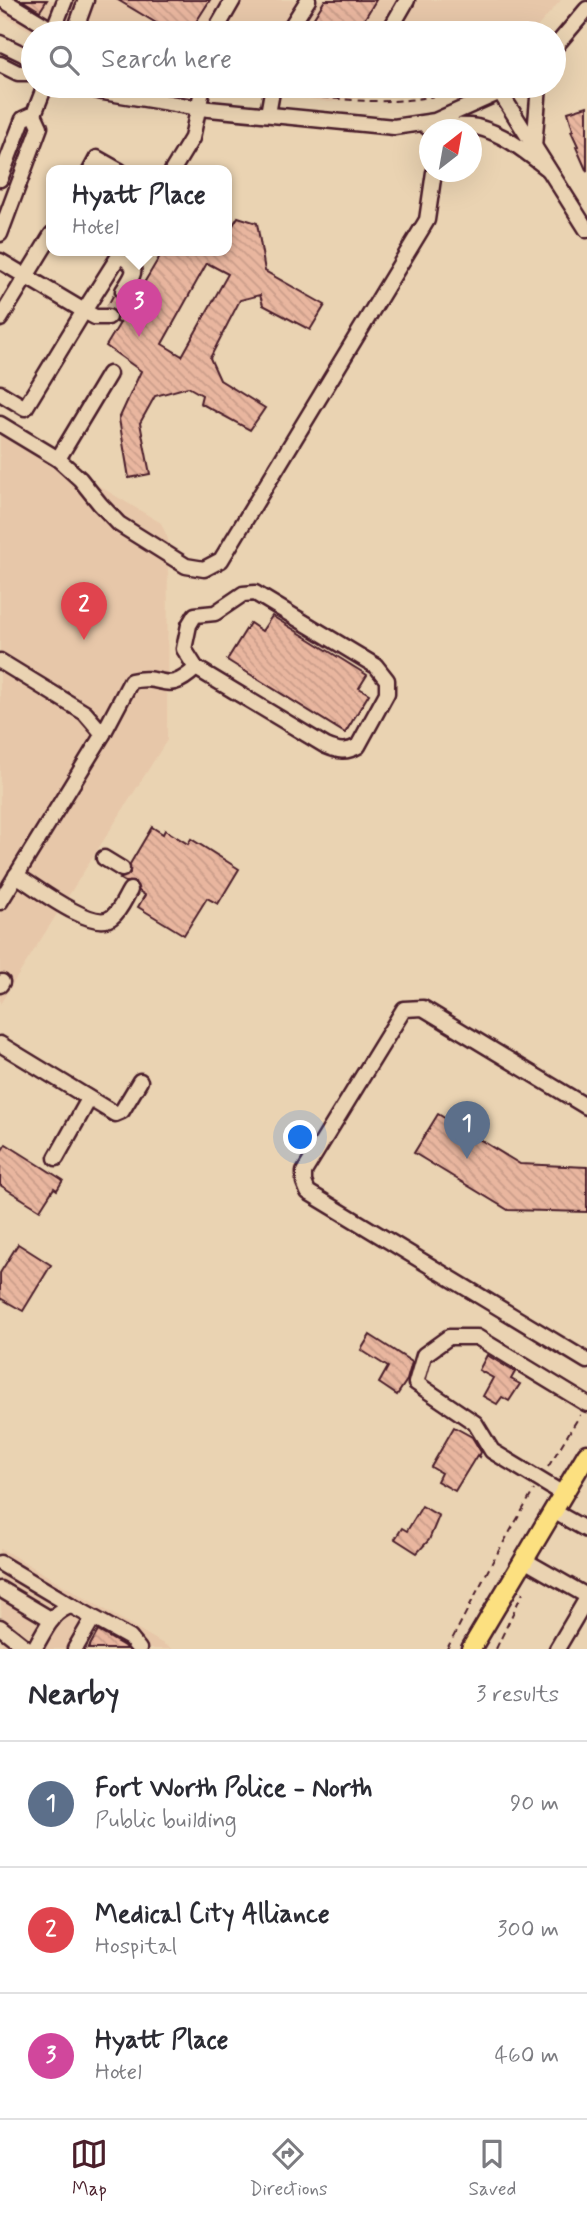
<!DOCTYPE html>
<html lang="en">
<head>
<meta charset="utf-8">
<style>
  body { margin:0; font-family:Mynerve,sans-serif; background:#f7f7f7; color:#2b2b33 }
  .compass { position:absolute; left:419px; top:119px; width:63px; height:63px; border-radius:50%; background:#fff; box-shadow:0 7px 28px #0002; rotate:31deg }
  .you { position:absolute; left:301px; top:1138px; width:24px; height:24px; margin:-18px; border:5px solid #fff; border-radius:50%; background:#1a73e8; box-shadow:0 0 0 10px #1a73e833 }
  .badge { display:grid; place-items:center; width:46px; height:46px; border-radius:50%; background:#4a1f2b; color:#fff; font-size:23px; font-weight:700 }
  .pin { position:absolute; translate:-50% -58px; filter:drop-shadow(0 2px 4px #0008) }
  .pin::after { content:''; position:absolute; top:37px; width:24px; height:21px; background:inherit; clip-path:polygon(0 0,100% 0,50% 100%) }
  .popup { position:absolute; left:46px; top:165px; width:186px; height:91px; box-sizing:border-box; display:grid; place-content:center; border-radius:14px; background:#fff; filter:drop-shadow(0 2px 5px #0005); font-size:23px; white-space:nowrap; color:#7c7c81 }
  .popup b { font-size:26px; color:#2b2b33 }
  .popup::after { content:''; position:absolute; left:50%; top:100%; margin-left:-14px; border:14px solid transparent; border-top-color:#fff }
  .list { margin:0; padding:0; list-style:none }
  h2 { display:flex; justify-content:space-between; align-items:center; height:91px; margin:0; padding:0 28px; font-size:30px }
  h2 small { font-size:23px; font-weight:400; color:#7c7c81 }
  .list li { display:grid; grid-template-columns:46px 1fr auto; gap:21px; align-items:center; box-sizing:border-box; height:126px; padding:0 28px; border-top:2px solid #e1e1e2 }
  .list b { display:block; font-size:26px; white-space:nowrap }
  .list p { margin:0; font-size:23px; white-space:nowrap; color:#7c7c81 }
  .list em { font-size:23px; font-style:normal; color:#7c7c81 }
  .icon { flex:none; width:38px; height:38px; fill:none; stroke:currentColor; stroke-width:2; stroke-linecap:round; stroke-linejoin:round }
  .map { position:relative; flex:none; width:587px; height:1649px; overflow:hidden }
  .search { position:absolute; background:#fff; box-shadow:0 7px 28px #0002; left:21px; right:21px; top:21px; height:77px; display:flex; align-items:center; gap:18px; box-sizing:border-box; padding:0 24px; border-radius:38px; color:#7c7c81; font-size:26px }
  .sheet { height:469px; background:#fff }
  nav { display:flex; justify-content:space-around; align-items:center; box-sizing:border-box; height:98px; border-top:2px solid #e1e1e2; background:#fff; font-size:19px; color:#7c7c81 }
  nav a { display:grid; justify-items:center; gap:4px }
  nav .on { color:#4a1f2b }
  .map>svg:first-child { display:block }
  .built { fill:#e7c7a9 }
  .building { fill:url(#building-back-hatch); stroke:#4a1f2b; stroke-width:2; fill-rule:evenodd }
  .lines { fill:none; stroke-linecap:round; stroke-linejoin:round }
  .minor-tunnel { stroke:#caaf97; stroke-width:14; stroke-dasharray:14 7; stroke-linecap:butt }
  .minor-casing { stroke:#4a1f2b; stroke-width:19 }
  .major-casing { stroke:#4a1f2b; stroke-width:23 }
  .path { stroke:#4a1f2b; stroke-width:2; stroke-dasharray:7 5; stroke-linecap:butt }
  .minor { stroke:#ead3b2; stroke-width:14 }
  .major { stroke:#fce080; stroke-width:18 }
</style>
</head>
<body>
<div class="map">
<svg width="587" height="1649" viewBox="0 0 587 1649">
  <defs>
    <pattern id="building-back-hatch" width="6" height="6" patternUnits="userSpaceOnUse" patternTransform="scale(1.75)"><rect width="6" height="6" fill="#e9b69f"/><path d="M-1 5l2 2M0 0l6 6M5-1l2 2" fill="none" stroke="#c99c89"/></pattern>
  </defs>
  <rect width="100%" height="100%" fill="#ead3b2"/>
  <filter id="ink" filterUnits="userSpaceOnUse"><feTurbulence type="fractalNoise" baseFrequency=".0143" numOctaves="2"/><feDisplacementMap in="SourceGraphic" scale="14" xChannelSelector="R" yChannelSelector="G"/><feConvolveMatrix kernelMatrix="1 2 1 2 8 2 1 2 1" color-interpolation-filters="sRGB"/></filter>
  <g filter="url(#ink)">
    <g class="built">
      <path d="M0 0H561L532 33H34L0 14Z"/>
      <path d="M228 86H456L329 102Z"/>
      <path d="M0 427 161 523 168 539 167 740 0 1004Z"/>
      <path d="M0 1548 172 1649H2Z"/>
    </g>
    <g class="building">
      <path d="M22 0H47L40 11Z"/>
      <path d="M118 0H210L189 33H173Z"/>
      <path d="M325 0H376L356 33H332L312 21Z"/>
      <path d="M587 106V172L576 147 578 146 571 131 573 130 568 112Z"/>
      <path d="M238 217 257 223 265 271 325 305 310 330 263 305 260 295 240 300 210 358 220 380 265 408 250 430 200 403 202 395 188 387 155 396 140 423 150 474 129 478 119 419 141 371 106 346 120 323 116 322V312L107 307 114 294 122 301 131 296 135 298 163 251H227V227L230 230ZM207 263 228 274 182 356 162 344Z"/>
      <path d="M272 616 367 675 359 688 369 694 345 733 227 660 250 623 262 631Z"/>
      <path d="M152 827 163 834 165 830 188 844 191 839 239 869 218 904 207 898 184 935 138 907 145 895 139 891 135 882H125L120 879 130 873V864Z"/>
      <path d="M438 1114 520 1164 587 1167V1212L508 1210 414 1153Z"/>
      <path d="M6 1144 63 1180 57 1190 54 1188 40 1210 0 1185V1153Z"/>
      <path d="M18 1244 51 1265 23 1311 0 1298V1273Z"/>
      <path d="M370 1335 412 1362 407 1380 397 1395 379 1383 388 1367 361 1350Z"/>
      <path d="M487 1355 515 1372 511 1379 520 1384 509 1401 502 1397 497 1404 483 1396 493 1378 479 1370Z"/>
      <path d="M454 1427 472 1437 481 1452 479 1457 477 1455 455 1491 437 1481 441 1473 431 1467Z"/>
      <path d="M422 1506 439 1516 429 1540 417 1553 395 1539 402 1528 407 1531Z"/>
      <path d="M98 1631 124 1646 127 1649H88Z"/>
    </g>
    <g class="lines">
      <path class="minor-tunnel" d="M108 317 123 291"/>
      <g class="minor-casing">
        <g id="minor">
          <path d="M3 0 46 26 66 33"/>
          <path d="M52 33 65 0"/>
          <path d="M74 33 86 0"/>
          <path d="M214 33 233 0"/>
          <path d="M287 33 308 0"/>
          <path d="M388 33 407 0"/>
          <path d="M0 43 25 55 33 64"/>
          <path d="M554 48 587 9"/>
          <path d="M0 64 18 73H33"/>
          <path d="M82 86 103 92 199 108 394 127 435 121 500 92 507 86"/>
          <path d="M500 92 587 230"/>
          <path d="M268 114 273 86"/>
          <path d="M427 127C443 127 461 124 477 127 505 134 526 152 548 169"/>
          <path d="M534 147 539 86"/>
          <path d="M90 171 97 158 120 171"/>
          <path d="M172 171 192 138 203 86"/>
          <path d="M0 179 23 119 34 114 45 86"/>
          <path d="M0 234 40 127 34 114"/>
          <path d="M119 255C141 268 134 273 123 291"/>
          <path d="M0 261 84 311 122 251"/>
          <path d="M0 319 52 234"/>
          <path d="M0 393 25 408 84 311 95 317H108"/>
          <path d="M0 424 58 459 80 479 100 504 119 524 186 566 204 569 221 560 427 220 434 172"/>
          <path d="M58 459 109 374"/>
          <path d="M255 593 376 666 387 680V693L358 746C346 753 338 751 326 746L196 668 184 649 189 625 195 615 215 613 243 594Z"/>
          <path d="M0 661 85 713 103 734"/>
          <path d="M104 858 122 869"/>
          <path d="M16 875C34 886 94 933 112 917 120 911 125 898 130 890"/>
          <path d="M0 902 103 734 131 681C165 673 165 697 196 668"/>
          <path d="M0 985 2 982"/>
          <path d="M0 1044 115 1114 122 1111 140 1081"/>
          <path d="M587 1107 423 1008 404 1009 304 1172V1182L308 1192 587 1361"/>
          <path d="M56 1158 89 1099"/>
          <path d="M563 1494 492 1451 475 1423 416 1383 424 1355 449 1337H477L587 1404"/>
          <path d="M553 1511 587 1530"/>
          <path d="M524 1560 587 1596"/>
          <path d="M0 1563 72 1606"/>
          <path d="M0 1589 52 1620"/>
          <path d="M0 1627 28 1649"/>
          <path d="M34 1649C44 1633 52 1610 72 1606L130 1638 139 1649"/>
          <path d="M75 1649 93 1618"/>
          <path d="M557 1649 587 1598"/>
        </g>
      </g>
      <g class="major-casing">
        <path id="major" d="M471 1649 587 1454"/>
      </g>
      <g class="path">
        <path d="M216 87 260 92"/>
        <path d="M286 93C347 100 408 110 466 86"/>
        <path d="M548 1467 580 1415"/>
        <path d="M447 1649 494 1559 534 1490"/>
        <path d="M496 1649 523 1592"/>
      </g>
      <use href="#minor" class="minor"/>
      <use href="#major" class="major"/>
    </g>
  </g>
</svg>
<svg class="compass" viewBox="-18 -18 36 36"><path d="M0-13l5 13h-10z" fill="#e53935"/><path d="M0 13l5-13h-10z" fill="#7c7c81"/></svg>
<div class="you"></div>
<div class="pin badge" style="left:467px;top:1159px;background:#5c6f8a">1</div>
<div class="pin badge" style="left:84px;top:640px;background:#e0444e">2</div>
<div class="pin badge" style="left:139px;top:337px;background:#d1479c">3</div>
<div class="popup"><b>Hyatt Place</b>Hotel</div>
<div class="search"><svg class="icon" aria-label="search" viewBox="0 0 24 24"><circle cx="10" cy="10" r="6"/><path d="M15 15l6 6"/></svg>Search here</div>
</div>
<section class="sheet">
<h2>Nearby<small>3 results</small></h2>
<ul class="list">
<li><span class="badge" style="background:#5c6f8a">1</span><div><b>Fort Worth Police - North</b><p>Public building</p></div><em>90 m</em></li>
<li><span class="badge" style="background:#e0444e">2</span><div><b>Medical City Alliance</b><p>Hospital</p></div><em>300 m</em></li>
<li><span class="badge" style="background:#d1479c">3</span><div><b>Hyatt Place</b><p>Hotel</p></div><em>460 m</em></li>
</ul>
</section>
<nav>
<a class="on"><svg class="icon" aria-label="map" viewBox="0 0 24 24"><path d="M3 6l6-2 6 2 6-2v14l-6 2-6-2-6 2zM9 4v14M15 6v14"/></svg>Map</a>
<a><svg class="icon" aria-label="directions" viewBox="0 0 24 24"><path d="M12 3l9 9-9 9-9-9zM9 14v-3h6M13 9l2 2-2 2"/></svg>Directions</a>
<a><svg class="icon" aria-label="saved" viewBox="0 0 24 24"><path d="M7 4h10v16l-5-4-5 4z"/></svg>Saved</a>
</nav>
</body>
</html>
